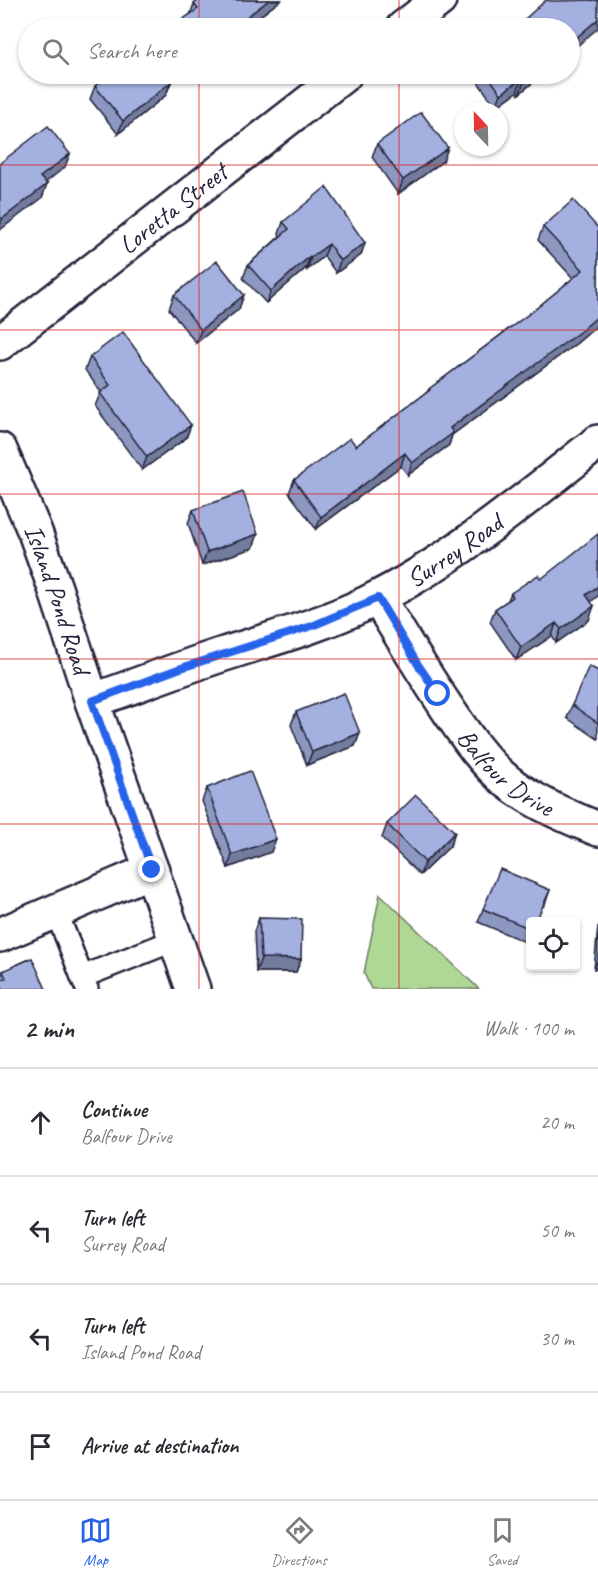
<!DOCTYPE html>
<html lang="en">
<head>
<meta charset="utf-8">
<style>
  body { margin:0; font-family:Caveat,sans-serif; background:#f7f7f7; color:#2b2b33 }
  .controls { position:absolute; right:18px; bottom:18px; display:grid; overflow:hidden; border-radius:6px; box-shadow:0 2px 4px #0004 }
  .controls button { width:54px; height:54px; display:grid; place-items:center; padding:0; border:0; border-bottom:2px solid #e1e1e2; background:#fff; color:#2b2b33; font:30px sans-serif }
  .compass { position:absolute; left:454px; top:102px; width:54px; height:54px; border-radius:50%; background:#fff; box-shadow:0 2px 4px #0004; rotate:338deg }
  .stop { position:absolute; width:18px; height:18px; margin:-14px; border:4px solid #2563eb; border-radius:50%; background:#fff }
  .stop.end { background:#2563eb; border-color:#fff; box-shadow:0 2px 6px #0008 }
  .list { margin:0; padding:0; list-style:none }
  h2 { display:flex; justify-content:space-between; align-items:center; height:78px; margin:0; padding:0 24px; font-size:26px }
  h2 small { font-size:20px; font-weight:400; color:#7c7c81 }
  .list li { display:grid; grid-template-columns:39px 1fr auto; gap:18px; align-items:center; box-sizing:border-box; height:108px; padding:0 24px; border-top:2px solid #e1e1e2 }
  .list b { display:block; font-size:22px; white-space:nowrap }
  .list p { margin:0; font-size:20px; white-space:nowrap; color:#7c7c81 }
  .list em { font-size:20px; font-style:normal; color:#7c7c81 }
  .icon { flex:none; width:33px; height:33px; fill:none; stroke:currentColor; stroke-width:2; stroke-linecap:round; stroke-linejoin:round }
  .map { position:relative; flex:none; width:598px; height:989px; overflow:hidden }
  .search { position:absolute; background:#fff; box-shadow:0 2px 4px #0004; left:18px; right:18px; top:18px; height:66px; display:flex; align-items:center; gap:15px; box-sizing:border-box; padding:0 21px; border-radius:33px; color:#7c7c81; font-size:22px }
  .sheet { height:510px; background:#fff }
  nav { display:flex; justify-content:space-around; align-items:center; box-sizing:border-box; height:84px; border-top:2px solid #e1e1e2; background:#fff; font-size:16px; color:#7c7c81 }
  nav a { display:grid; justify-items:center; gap:3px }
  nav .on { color:#2563eb }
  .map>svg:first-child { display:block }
  .green { fill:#b0d895; stroke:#697d68; stroke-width:1.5 }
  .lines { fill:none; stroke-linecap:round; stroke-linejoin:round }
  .lane-casing { stroke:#22223b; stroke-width:26 }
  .street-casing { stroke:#22223b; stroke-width:38 }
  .primary-casing { stroke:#22223b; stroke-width:38 }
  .lane { stroke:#fff; stroke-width:21 }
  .street { stroke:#fff; stroke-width:33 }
  .primary { stroke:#fff; stroke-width:33 }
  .wall { fill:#8d98c1; stroke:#22223b; stroke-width:1.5 }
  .shaded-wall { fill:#737c9d; stroke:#22223b; stroke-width:1.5 }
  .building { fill:#a4b1e0; stroke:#22223b; stroke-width:1.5 }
  .route { stroke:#2563eb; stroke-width:8 }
  .grid { fill:none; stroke:#d62828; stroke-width:1.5; stroke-opacity:0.55 }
  .labels { text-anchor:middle; stroke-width:4.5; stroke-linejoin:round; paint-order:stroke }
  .street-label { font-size:26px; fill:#22223b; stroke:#fff }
</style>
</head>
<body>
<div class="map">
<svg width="598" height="989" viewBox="0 0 598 989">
  <rect width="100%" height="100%" fill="#fff"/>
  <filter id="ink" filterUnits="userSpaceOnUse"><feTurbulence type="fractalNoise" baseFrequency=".0167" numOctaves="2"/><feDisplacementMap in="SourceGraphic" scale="12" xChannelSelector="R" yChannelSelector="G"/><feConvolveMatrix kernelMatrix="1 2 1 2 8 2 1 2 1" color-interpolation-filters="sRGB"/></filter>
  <g filter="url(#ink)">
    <path class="green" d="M380 894 479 989H371L364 973Z"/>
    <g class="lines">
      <g class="lane-casing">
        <g id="lane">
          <path d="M56 911 82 977"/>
          <path d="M87 989 82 977 175 940"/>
        </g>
      </g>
      <g class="street-casing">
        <g id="street">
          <path d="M403 28 439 0"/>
          <path id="s1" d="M0 343 345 74"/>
          <path id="s2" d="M378 598C401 636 424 674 449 711 466 736 484 763 508 782 535 803 566 816 598 829"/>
          <path id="s3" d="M92 701C135 686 178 669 221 655 270 639 320 626 367 603 451 562 524 500 598 442"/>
          <path d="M0 935 152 870"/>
        </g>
      </g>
      <g class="primary-casing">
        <g id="primary">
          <path id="s4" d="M0 450 35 532 55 588 92 701 193 989"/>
        </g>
      </g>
      <use href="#lane" class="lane"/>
      <use href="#street" class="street"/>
      <use href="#primary" class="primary"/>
    </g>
    <g class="wall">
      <path d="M199 0H281L244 28H170L190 15 194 4Z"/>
      <path d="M110 74H183L171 82 166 95 118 134 90 99 95 86Z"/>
      <path d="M472 74H543L519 94 517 92 496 107Z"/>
      <path d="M377 144 443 161 398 194 372 157Z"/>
      <path d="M283 222 361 255 336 273 324 256 307 270 306 268 266 303 243 278 248 265 280 236 279 234Z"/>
      <path d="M598 226V325L577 343 452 435 449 445 408 475 401 466 316 529 289 493 294 480 356 446 427 392 429 389 538 307 573 278 538 240 543 227H597Z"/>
      <path d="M174 295 239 309 196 343 169 309Z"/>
      <path d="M90 357 191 425 186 438 142 470 95 406 101 392 85 370Z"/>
      <path d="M193 510 253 548 202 565 188 523Z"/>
      <path d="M541 579 591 602 589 620 556 643 552 636 516 660 490 622 495 609 508 600 511 593Z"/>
      <path d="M598 671V739L567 718 572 705Z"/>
      <path d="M296 712 360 733 355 746 307 765 291 725Z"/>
      <path d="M207 788 271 852 228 868 202 801Z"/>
      <path d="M387 824 450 846 420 875 382 838Z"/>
      <path d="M550 890 545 904 531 921V937L528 943 478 922 483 909Z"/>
      <path d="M259 918 301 959 296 972H256L254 931Z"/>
      <path d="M598 926V969H594Z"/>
      <path d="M32 958 0 989V979L3 971Z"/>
    </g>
    <g class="shaded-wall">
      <path d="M269 0H281L244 28H232Z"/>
      <path d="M598 19V28L570 52V43Z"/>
      <path d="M170 74H183L161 89 166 76Z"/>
      <path d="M532 74H543L519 94 524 81Z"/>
      <path d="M522 78 517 92 496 107 501 94Z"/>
      <path d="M171 82 166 95 118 134 123 121Z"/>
      <path d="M448 148 443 161 398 194 403 180Z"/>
      <path d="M70 154 65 167 36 190 40 177Z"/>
      <path d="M47 184 42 198 0 230V226L2 219Z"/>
      <path d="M365 243 361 255 336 273 340 261Z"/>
      <path d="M329 244 324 256 307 270 311 257Z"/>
      <path d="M310 256 306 268 266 303 271 291Z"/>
      <path d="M244 295 239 309 196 343 201 330Z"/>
      <path d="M598 316V325L577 343 452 435 449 445 408 475 412 463 450 428Z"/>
      <path d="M191 425 186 438 142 470 147 457Z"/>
      <path d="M405 453 401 466 316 529 321 517Z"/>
      <path d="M258 534 253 548 202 565 207 552Z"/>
      <path d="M598 586V596L582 609 586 595Z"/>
      <path d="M594 606 589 620 556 643 561 629Z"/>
      <path d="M556 623 552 636 516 660 521 647Z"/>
      <path d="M360 733 355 746 307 765 312 752Z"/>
      <path d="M455 832 450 846 420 875 425 862Z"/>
      <path d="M276 839 271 852 228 868 232 855Z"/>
      <path d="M261 958 301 959 296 972H256Z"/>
      <path d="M598 959V969H594Z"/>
    </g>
    <g class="building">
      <path d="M199 0H269L232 28H170L198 9 194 4Z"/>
      <path d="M546 0 552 1 598 0V19L570 43V28H515Z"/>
      <path d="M110 74H170L166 76 171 82 123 121 95 86Z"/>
      <path d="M487 74H532L524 81 522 78 501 94Z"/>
      <path d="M421 112 448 148 403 180 377 144Z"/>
      <path d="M48 126 70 154 40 177 47 184 2 219 0 216V163Z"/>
      <path d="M326 187 365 243 340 261 329 244 311 257 310 256 271 291 248 265 289 229 283 222Z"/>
      <path d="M573 200 597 227 598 226V316L582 330 450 428 453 433 412 463 405 453 321 517 294 480 350 438 356 446 430 390 429 389 538 307 583 270 543 227Z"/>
      <path d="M217 261 244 295 201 330 174 295Z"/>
      <path d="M123 332 191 425 147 457 100 393 110 385 90 357Z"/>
      <path d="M243 492 258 534 207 552 193 510Z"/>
      <path d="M598 534V586L586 595 594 606 561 629 556 623 521 647 495 609 513 597 511 593 538 575 541 579Z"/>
      <path d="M589 666 598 671V723L572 705Z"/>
      <path d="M344 693 360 733 312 752 296 712Z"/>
      <path d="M250 771 276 839 232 855 207 788Z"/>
      <path d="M416 795 455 832 425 862 387 824Z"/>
      <path d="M500 869 550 890 536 921H531V929L483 909Z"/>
      <path d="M259 918 302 919 301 959 261 958Z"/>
      <path d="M32 958 46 989H0V980L6 978 3 971Z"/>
    </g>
  </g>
  <g class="lines" filter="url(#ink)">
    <path class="route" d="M152 870 92 701 178 669 312 626 378 598 417 663 438 694"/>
  </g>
  <path class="grid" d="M199 0V28M399 0V28M199 74V989M399 74V989M0 165H598M0 330H598M0 494H598M0 659H598M0 824H598"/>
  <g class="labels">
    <g class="street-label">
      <text dy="9" stroke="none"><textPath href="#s1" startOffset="219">Loretta Street</textPath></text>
      <text dy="9" stroke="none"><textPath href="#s3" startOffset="394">Surrey Road</textPath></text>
      <text dy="9" stroke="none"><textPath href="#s4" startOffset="160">Island Pond Road</textPath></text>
      <text dy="9" stroke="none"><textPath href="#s2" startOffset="218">Balfour Drive</textPath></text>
    </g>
  </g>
</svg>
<div class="controls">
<button><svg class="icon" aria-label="locate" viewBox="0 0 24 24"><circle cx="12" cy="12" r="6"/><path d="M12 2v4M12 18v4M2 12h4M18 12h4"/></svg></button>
</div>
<svg class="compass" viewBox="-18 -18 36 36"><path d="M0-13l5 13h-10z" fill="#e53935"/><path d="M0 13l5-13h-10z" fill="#7c7c81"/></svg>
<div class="stop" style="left:438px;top:694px"></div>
<div class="stop end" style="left:152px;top:870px"></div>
<div class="search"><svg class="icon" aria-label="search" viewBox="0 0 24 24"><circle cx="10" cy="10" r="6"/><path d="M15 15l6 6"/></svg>Search here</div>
</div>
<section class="sheet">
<h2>2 min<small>Walk · 100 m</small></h2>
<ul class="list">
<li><svg class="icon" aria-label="ahead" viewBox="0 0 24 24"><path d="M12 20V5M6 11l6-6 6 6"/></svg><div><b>Continue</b><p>Balfour Drive</p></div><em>20 m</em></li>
<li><svg class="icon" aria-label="left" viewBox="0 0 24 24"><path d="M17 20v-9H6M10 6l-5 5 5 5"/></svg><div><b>Turn left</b><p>Surrey Road</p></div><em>50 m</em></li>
<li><svg class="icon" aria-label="left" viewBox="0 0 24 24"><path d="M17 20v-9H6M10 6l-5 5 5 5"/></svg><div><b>Turn left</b><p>Island Pond Road</p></div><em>30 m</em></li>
<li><svg class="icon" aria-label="arrive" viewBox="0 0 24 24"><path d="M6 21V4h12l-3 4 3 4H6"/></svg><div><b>Arrive at destination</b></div></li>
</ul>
</section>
<nav>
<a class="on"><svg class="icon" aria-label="map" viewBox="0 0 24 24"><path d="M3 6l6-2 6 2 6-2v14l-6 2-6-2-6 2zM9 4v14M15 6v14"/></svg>Map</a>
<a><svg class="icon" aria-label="directions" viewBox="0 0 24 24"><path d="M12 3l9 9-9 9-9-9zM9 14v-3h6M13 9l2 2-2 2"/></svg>Directions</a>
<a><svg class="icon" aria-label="saved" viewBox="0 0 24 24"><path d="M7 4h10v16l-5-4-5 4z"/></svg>Saved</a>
</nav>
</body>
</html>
